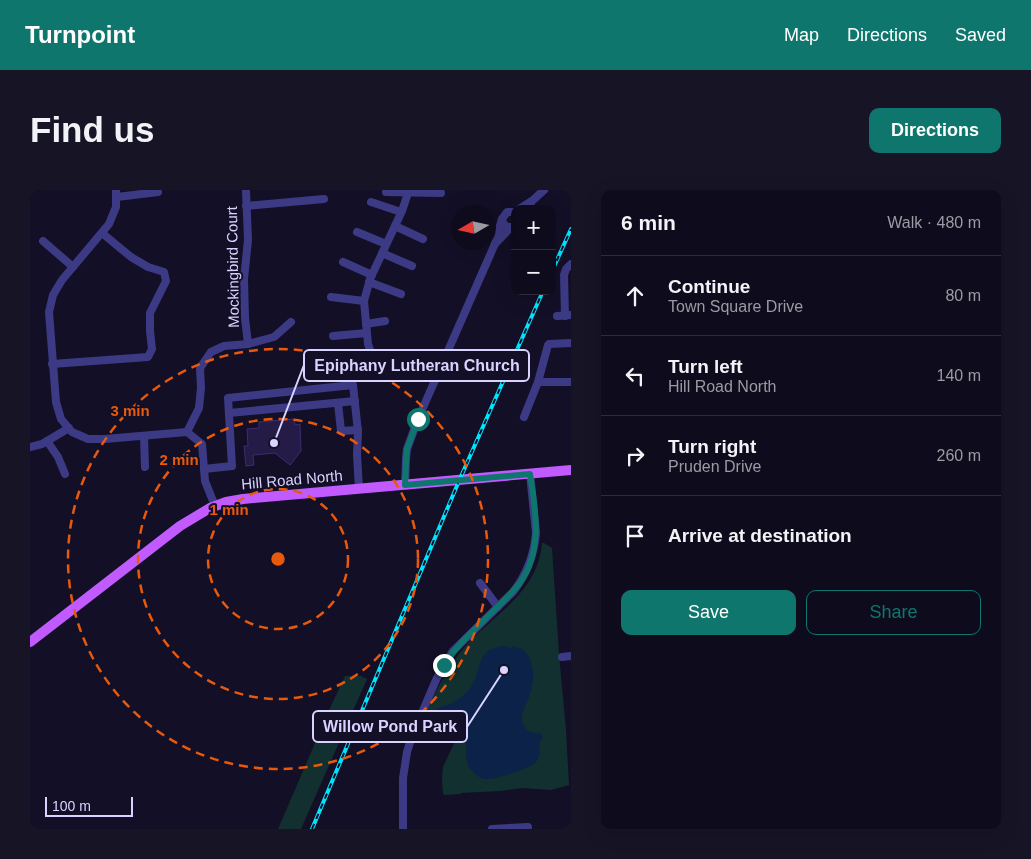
<!DOCTYPE html>
<html lang="en">
<head>
<meta charset="utf-8">
<style>
  body { margin:0; font-family:Helvetica,sans-serif; background:#171425; color:#f1f3f6 }
  .controls { position:absolute; right:15px; top:15px; display:grid; overflow:hidden; border-radius:10px; box-shadow:0 5px 20px #0002 }
  .controls button { width:45px; height:45px; display:grid; place-items:center; padding:0; border:0; border-bottom:1px solid #2e2b3b; background:#0e0b1c; color:#f1f3f6; font:25px sans-serif }
  .compass { position:absolute; left:421px; top:15px; width:45px; height:45px; border-radius:50%; background:#0e0b1c; box-shadow:0 5px 20px #0002; rotate:261deg }
  .scale { position:absolute; left:15px; bottom:12px; width:88px; box-sizing:border-box; padding-left:5px; border:2px solid #d9d4ff; border-top:0; font-size:14px; line-height:18px; white-space:nowrap; color:#d9d4ff; -webkit-text-stroke:4px #130f26; paint-order:stroke }
  .stop { position:absolute; width:15px; height:15px; margin:-11px; border:4px solid #0f766e; border-radius:50%; background:#fff }
  .stop.end { background:#0f766e; border-color:#fff; box-shadow:0 1px 5px #0008 }
  .list { margin:0; padding:0; list-style:none }
  h2 { display:flex; justify-content:space-between; align-items:center; height:65px; margin:0; padding:0 20px; font-size:21px }
  h2 small { font-size:16px; font-weight:400; color:#9b9ba3 }
  .list li { display:grid; grid-template-columns:32px 1fr auto; gap:15px; align-items:center; box-sizing:border-box; height:80px; padding:0 20px; border-top:1px solid #2e2b3b }
  .list b { display:block; font-size:19px; white-space:nowrap }
  .list p { margin:0; font-size:16px; white-space:nowrap; color:#9b9ba3 }
  .list em { font-size:16px; font-style:normal; color:#9b9ba3 }
  .actions { display:flex; gap:10px; padding:15px 20px }
  .actions a { flex:1; padding:11px 0; border:1px solid #0f766e; border-radius:10px; text-align:center; font-size:18px; color:#0f766e }
  .actions .main { background:#0f766e; color:#fff }
  .icon { flex:none; width:28px; height:28px; fill:none; stroke:currentColor; stroke-width:2; stroke-linecap:round; stroke-linejoin:round }
  .map { position:relative; flex:none; width:541px; height:639px; overflow:hidden; border-radius:10px }
  header { display:flex; align-items:center; gap:30px; box-sizing:border-box; height:70px; padding:0 25px; background:#0f766e; color:#fff }
  header strong { font-size:24px }
  nav { display:flex; gap:28px; margin-inline-start:auto; font-size:18px }
  .intro { display:flex; align-items:center; justify-content:space-between; box-sizing:border-box; height:120px; padding:0 30px }
  h1 { margin:0; font-size:35px }
  .button { padding:12px 22px; border-radius:10px; background:#0f766e; color:#fff; font-size:18px; font-weight:700 }
  main { display:flex; gap:30px; padding:0 30px }
  aside { flex:1; background:#0e0b1c; border-radius:10px; box-shadow:0 5px 20px #0002 }
  .map>svg:first-child { display:block }
  .green { fill:#12302f }
  .water { fill:#0c2248 }
  .building { fill:#241b47; stroke:#3b2d73 }
  .lines { fill:none; stroke-linecap:round; stroke-linejoin:round }
  .minor { stroke:#3d3a85; stroke-width:8 }
  .major { stroke:#c25bff; stroke-width:10 }
  .rail-casing { stroke:#00e5ff; stroke-width:4 }
  .rail { stroke:#130f26; stroke-width:2; stroke-dasharray:5.5; stroke-linecap:butt }
  .route { stroke:#0f766e; stroke-width:6 }
  .ring { fill:none; stroke:#e8590c; stroke-width:2.5; stroke-dasharray:9 6 }
  .labels { text-anchor:middle; stroke-width:4; stroke-linejoin:round; paint-order:stroke }
  .street-label { font-size:15px; fill:#d9d4ff; stroke:#130f26 }
  .centre { fill:#e8590c; stroke:#130f26; stroke-width:2.5 }
  .ring-label { font-size:15px; text-anchor:middle; font-weight:bold; fill:#e8590c; stroke:#130f26; stroke-width:4; stroke-linejoin:round; paint-order:stroke }
  .leader { fill:none; stroke:#d9d4ff; stroke-width:2 }
  .callout-dot { fill:#d9d4ff; stroke:#130f26; stroke-width:2 }
  .callout { fill:#130f26; stroke:#d9d4ff; stroke-width:2 }
  .callout-label { font-size:16px; text-anchor:middle; font-weight:bold; fill:#d9d4ff }
</style>
</head>
<body>
<header>
<strong>Turnpoint</strong>
<nav><a>Map</a><a>Directions</a><a>Saved</a></nav>
</header>
<div class="intro"><h1>Find us</h1><a class="button">Directions</a></div>
<main>
<div class="map">
<svg width="541" height="639" viewBox="0 0 541 639">
  <rect width="100%" height="100%" fill="#130f26"/>
  <g class="green">
    <path d="M512 353H514L522 358 529 464 536 540 539 595 521 600 492 598 471 601 431 603V604L415 605 413 604 412 589 413 577 426 549 392 535C400 512 414 483 429 464 457 427 508 406 512 353Z"/>
    <path d="M315 486H331L337 489 271 639H248L301 516Z"/>
  </g>
  <path class="water" d="M474 456 480 458 484 456 486 457C489 458 494 460 496 463 506 474 504 494 499 507 497 513 493 519 492 526 491 533 495 538 500 542L511 544 513 547 509 554C510 560 510 567 506 572 501 578 467 589 459 589 453 590 446 586 442 581 432 570 439 559 435 548 433 542 428 540 428 535L420 527C411 527 412 530 402 528 403 518 415 516 422 513 428 510 434 505 438 501 441 498 442 495 444 491 453 472 448 459 474 456Z"/>
  <path class="building" d="M264 229 265 235 270 234 271 261 260 275 245 263 223 265 224 275 216 276 214 256H218L217 239 229 238V232Z"/>
  <g class="lines">
    <g class="minor">
      <path d="M86 0V17L79 34 32 90 23 105 19 122 26 212 31 229 42 242 58 249H75L157 242 172 254 175 291 185 316"/>
      <path d="M216 0 218 50 214 89 215 128 218 154"/>
      <path d="M379 0 372 21 340 89 334 111 338 154 343 169 351 176 389 177 407 184"/>
      <path d="M356 2 411 3"/>
      <path d="M87 7 128 2"/>
      <path d="M341 12 371 22"/>
      <path d="M216 16 294 9"/>
      <path d="M489 19 500 12"/>
      <path d="M496 19 502 11 514 0"/>
      <path d="M485 23 482 22H477L472 29C473 36 478 39 485 36"/>
      <path d="M365 36 393 49"/>
      <path d="M327 42 356 54"/>
      <path d="M13 51 43 77"/>
      <path d="M465 54 481 37"/>
      <path d="M352 63 382 76"/>
      <path d="M313 72 342 85"/>
      <path d="M339 92 371 104"/>
      <path d="M301 107 334 111"/>
      <path d="M527 126 541 125"/>
      <path d="M535 126 534 85 536 79 541 74"/>
      <path d="M336 134 355 131"/>
      <path d="M303 146 337 143"/>
      <path d="M22 174 118 167 122 159 120 141V123L136 91 134 82 118 77 101 67 72 43"/>
      <path d="M306 178C321 177 330 177 343 168"/>
      <path d="M508 192 518 155 519 154 541 153"/>
      <path d="M308 213 311 241 328 240"/>
      <path d="M199 223 325 211"/>
      <path d="M494 227 508 192H541"/>
      <path d="M157 242 169 218 171 198 170 178 181 162 194 156 218 154 244 147 261 132"/>
      <path d="M114 246 115 277"/>
      <path d="M17 251 28 267 35 284"/>
      <path d="M0 257 12 254 39 238"/>
      <path d="M174 279 202 276 198 208 323 195 328 242 327 265 329 299"/>
      <path d="M375 295 376 269 377 259 388 229 464 56 472 29"/>
      <path d="M450 393 468 417"/>
      <path d="M532 467 541 466"/>
      <path d="M373 639V588L377 562 382 546 406 490 414 475 423 461 483 402C497 384 504 366 506 343L500 284"/>
      <path d="M462 639 498 637"/>
    </g>
    <path class="major" d="M0 452 150 336 180 318 196 312 213 309 541 280"/>
    <g class="rail-casing">
      <g id="rail">
        <path d="M522 81 541 39"/>
        <path d="M282 639 429 291 513 101"/>
      </g>
    </g>
    <use href="#rail" class="rail"/>
  </g>
  <g class="lines">
    <path class="route" d="M388 229 377 259 376 269 375 295 500 284C506 321 513 362 489 394 479 407 466 418 454 430 440 444 424 458 414 475"/>
  </g>
  <g class="ring">
    <circle cx="248" cy="369" r="70"/>
    <circle cx="248" cy="369" r="140"/>
    <circle cx="248" cy="369" r="210"/>
  </g>
  <g class="labels">
    <g class="street-label">
      <text transform="translate(203 77) rotate(-91)" y="5">Mockingbird Court</text>
      <text transform="translate(262 290) rotate(-5)" y="5">Hill Road North</text>
    </g>
  </g>
  <circle cx="248" cy="369" r="8" class="centre"/>
  <g class="ring-label">
    <text x="100" y="226">3 min</text>
    <text x="149" y="275">2 min</text>
    <text x="199" y="325">1 min</text>
  </g>
  <path class="leader" d="M244 253L274 175M474 480L437 537"/>
  <g class="callout-dot">
    <circle cx="244" cy="253" r="5"/>
    <circle cx="474" cy="480" r="5"/>
  </g>
  <g class="callout">
    <rect x="274" y="160" width="225" height="31" rx="5"/>
    <rect x="283" y="521" width="154" height="31" rx="5"/>
  </g>
  <g class="callout-label">
    <text x="387" y="181">Epiphany Lutheran Church</text>
    <text x="360" y="542">Willow Pond Park</text>
  </g>
</svg>
<div class="controls">
<button>+</button>
<button>−</button>
</div>
<svg class="compass" viewBox="-18 -18 36 36"><path d="M0-13l5 13h-10z" fill="#e53935"/><path d="M0 13l5-13h-10z" fill="#9b9ba3"/></svg>
<div class="scale">100 m</div>
<div class="stop" style="left:388px;top:229px"></div>
<div class="stop end" style="left:414px;top:475px"></div>
</div>
<aside>
<h2>6 min<small>Walk · 480 m</small></h2>
<ul class="list">
<li><svg class="icon" aria-label="ahead" viewBox="0 0 24 24"><path d="M12 20V5M6 11l6-6 6 6"/></svg><div><b>Continue</b><p>Town Square Drive</p></div><em>80 m</em></li>
<li><svg class="icon" aria-label="left" viewBox="0 0 24 24"><path d="M17 20v-9H6M10 6l-5 5 5 5"/></svg><div><b>Turn left</b><p>Hill Road North</p></div><em>140 m</em></li>
<li><svg class="icon" aria-label="right" viewBox="0 0 24 24"><path d="M7 20v-9h11M14 6l5 5-5 5"/></svg><div><b>Turn right</b><p>Pruden Drive</p></div><em>260 m</em></li>
<li><svg class="icon" aria-label="arrive" viewBox="0 0 24 24"><path d="M6 21V4h12l-3 4 3 4H6"/></svg><div><b>Arrive at destination</b></div></li>
</ul>
<div class="actions"><a class="main">Save</a><a>Share</a></div>
</aside>
</main>
</body>
</html>
